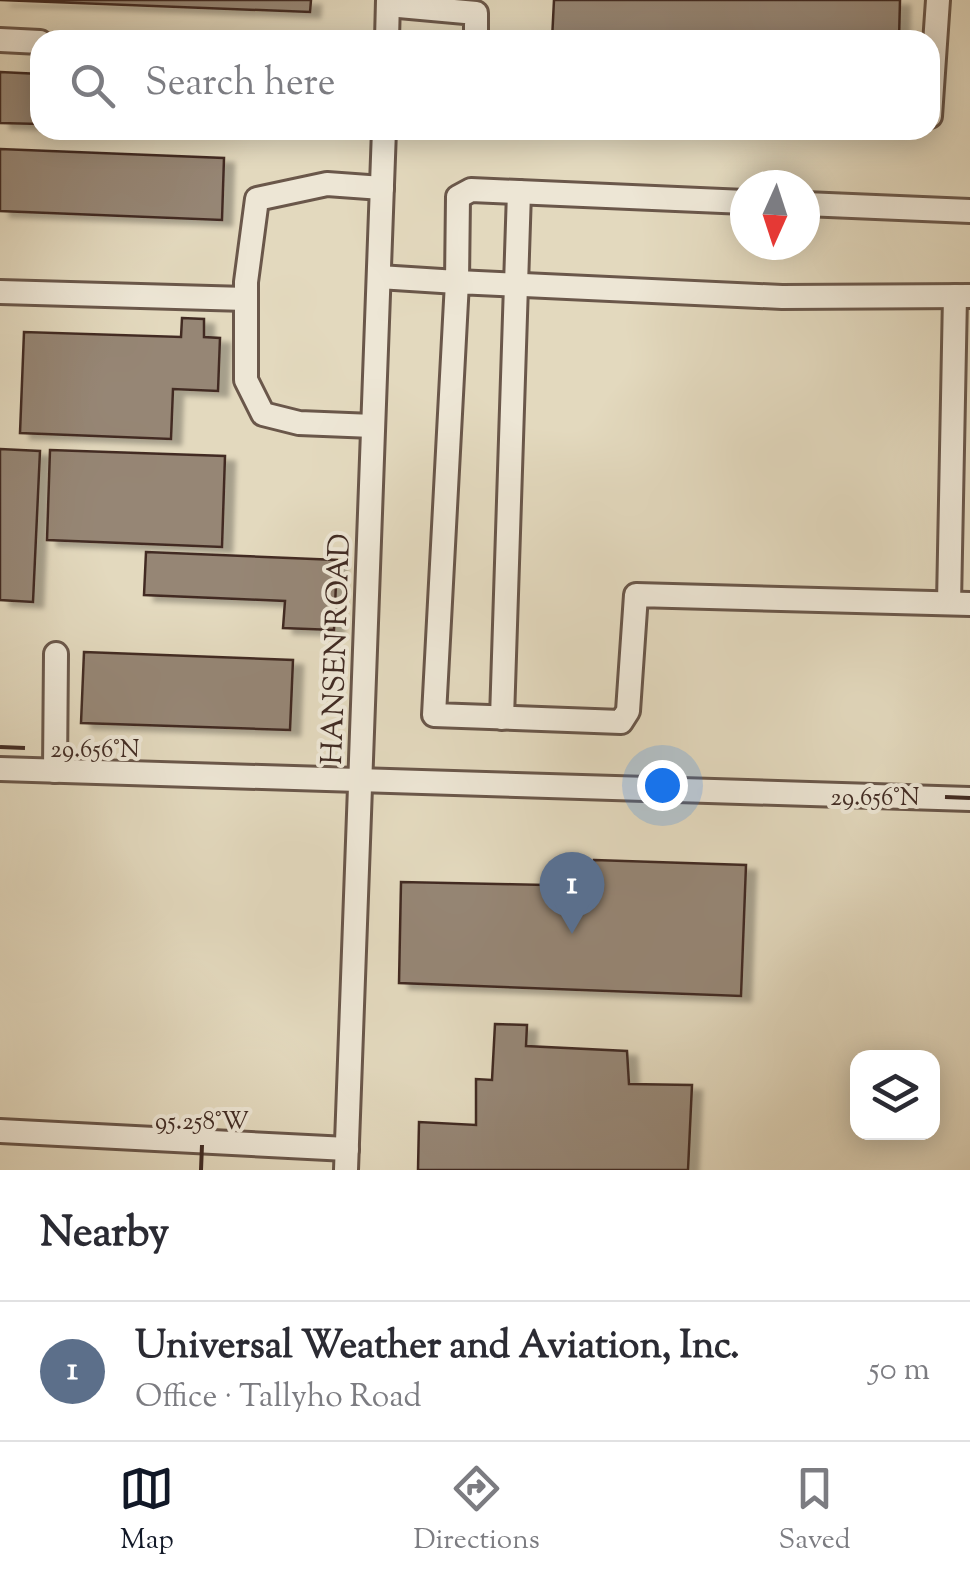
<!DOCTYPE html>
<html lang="en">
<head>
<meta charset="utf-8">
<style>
  body { margin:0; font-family:"Sorts Mill Goudy",serif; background:#f2f2f3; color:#2b2b33 }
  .controls { position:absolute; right:30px; bottom:30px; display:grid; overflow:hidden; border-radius:20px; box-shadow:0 5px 25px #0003 }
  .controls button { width:90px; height:90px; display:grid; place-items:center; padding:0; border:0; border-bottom:2px solid #e1e1e2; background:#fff; color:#2b2b33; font:50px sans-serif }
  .compass { position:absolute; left:730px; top:170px; width:90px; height:90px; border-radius:50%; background:#fff; box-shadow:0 5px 25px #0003; rotate:183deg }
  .you { position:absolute; left:662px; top:785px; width:35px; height:35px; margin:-25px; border:8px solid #fff; border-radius:50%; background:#1a73e8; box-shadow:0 0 0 15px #1a73e833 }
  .badge { display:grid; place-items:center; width:65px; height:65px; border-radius:50%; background:#111827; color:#fff; font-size:32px; font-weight:700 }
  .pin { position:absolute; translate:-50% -82px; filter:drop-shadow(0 2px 5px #0008) }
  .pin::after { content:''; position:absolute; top:52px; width:35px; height:30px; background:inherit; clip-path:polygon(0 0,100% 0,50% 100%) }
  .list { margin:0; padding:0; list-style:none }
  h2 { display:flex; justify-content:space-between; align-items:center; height:130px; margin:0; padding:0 40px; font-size:42px }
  h2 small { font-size:32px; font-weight:400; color:#7c7c81 }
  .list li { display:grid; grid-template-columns:65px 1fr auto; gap:30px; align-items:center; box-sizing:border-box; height:140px; padding:0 40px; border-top:2px solid #e1e1e2 }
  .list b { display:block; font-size:38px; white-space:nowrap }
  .list p { margin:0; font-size:32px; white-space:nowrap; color:#7c7c81 }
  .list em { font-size:32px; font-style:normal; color:#7c7c81 }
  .icon { flex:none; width:55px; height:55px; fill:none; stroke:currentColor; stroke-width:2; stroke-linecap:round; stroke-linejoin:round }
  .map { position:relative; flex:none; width:970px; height:1170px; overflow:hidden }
  .search { position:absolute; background:#fff; box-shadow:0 5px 25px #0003; left:30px; right:30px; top:30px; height:110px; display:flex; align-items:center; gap:25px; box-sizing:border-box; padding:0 35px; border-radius:30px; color:#7c7c81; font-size:38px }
  .sheet { height:270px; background:#fff }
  nav { display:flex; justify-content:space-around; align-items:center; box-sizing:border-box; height:140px; border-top:2px solid #e1e1e2; background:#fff; font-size:28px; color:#7c7c81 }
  nav a { display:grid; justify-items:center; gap:5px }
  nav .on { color:#111827 }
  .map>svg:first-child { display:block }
  .building { fill:#968674; stroke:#422c24; stroke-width:2.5; filter:url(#shadow) }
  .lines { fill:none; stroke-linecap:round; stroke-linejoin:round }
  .minor-casing { stroke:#6a574a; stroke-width:28 }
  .minor { stroke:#ede6d5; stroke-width:22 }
  .ticks { fill:none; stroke:#422c24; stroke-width:4 }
  .labels { text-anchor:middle; stroke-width:8; stroke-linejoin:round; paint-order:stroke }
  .street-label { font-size:30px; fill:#422c24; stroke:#ede6d5 }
  .ticks-label { font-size:25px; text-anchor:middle; fill:#422c24; stroke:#ede6d5; stroke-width:8; stroke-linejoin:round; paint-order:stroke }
</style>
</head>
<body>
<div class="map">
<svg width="970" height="1170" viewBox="0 0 970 1170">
  <defs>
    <filter id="shadow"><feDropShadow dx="10" dy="5.5" stdDeviation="2.5" flood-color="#0004"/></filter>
  </defs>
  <rect width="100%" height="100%" fill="#e3d9be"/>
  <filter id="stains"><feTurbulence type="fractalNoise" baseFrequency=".002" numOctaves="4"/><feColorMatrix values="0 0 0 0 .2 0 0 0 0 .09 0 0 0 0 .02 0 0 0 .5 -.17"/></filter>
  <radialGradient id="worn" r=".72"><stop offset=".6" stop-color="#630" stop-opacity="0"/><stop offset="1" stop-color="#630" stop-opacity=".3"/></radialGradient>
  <g class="building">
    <path d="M0 0H311L310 12Z"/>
    <path d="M554 0H900L899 40H552Z"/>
    <path d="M0 72 40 74V124L0 123Z"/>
    <path d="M0 149 224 158 222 220 0 211Z"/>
    <path d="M182 318 204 319V337L220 338 218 391 173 389 171 439 20 433 24 332 181 337Z"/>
    <path d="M0 449 40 451 33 602 0 600Z"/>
    <path d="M50 450 225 456 222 547 47 540Z"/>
    <path d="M146 552 337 560 334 630 283 628 285 601 144 595Z"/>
    <path d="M84 652 293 660 290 730 81 723Z"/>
    <path d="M594 860 746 865 741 996 399 983 401 882 593 886Z"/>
    <path d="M495 1024 527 1025 526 1046 627 1051 629 1084 692 1085 688 1170H418L419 1122 476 1125V1079L492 1080Z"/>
  </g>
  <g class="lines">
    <g class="minor-casing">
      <g id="minor">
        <path d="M388 5 476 13V40"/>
        <path d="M0 40 40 42"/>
        <path d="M387 40 388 0"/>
        <path d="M930 116 938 0"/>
        <path d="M805 204 970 211"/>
        <path d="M379 277 457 282 458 197 471 190 745 202"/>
        <path d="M0 292 246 299"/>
        <path d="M970 296 782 297 457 282 434 715 621 722 628 711 636 595 970 604"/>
        <path d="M373 426 299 423 263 414 246 380V282L257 199 327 184 382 188"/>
        <path d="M949 603 955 296"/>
        <path d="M502 718 519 192"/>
        <path d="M0 769 970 799"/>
        <path d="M55 771 56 654"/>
        <path d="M0 1131 347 1149"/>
        <path d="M346 1170 384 130"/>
      </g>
    </g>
    <use href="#minor" class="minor"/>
  </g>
  <path class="ticks" d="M0 747 25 748M945 797 970 798M201 1170 202 1145"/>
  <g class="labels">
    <g class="street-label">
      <text transform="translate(335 649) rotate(-88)" y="10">HANSEN ROAD</text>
    </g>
  </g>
  <g class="ticks-label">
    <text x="95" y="757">29.656°N</text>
    <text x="875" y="805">29.656°N</text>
    <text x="202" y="1129">95.258°W</text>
  </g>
  <rect width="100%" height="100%" filter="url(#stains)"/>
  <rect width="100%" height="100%" fill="url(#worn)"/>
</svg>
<div class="controls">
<button><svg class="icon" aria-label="layers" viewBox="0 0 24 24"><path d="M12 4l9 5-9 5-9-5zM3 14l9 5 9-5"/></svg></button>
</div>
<svg class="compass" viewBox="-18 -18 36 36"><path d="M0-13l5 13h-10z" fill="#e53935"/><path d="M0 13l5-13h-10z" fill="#7c7c81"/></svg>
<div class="you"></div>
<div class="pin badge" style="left:572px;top:934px;background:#5c6f8a">1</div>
<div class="search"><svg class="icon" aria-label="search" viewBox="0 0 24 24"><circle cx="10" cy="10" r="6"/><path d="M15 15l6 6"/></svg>Search here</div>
</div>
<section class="sheet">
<h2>Nearby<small></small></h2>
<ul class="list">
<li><span class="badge" style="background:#5c6f8a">1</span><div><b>Universal Weather and Aviation, Inc.</b><p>Office · Tallyho Road</p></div><em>50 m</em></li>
</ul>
</section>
<nav>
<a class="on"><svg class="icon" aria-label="map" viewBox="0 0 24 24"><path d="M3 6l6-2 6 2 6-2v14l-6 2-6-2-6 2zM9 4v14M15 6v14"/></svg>Map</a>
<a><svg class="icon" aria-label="directions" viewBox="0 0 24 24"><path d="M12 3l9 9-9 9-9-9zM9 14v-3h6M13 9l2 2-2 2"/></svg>Directions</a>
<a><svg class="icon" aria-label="saved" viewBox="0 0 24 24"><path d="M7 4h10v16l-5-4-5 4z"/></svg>Saved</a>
</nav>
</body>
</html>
